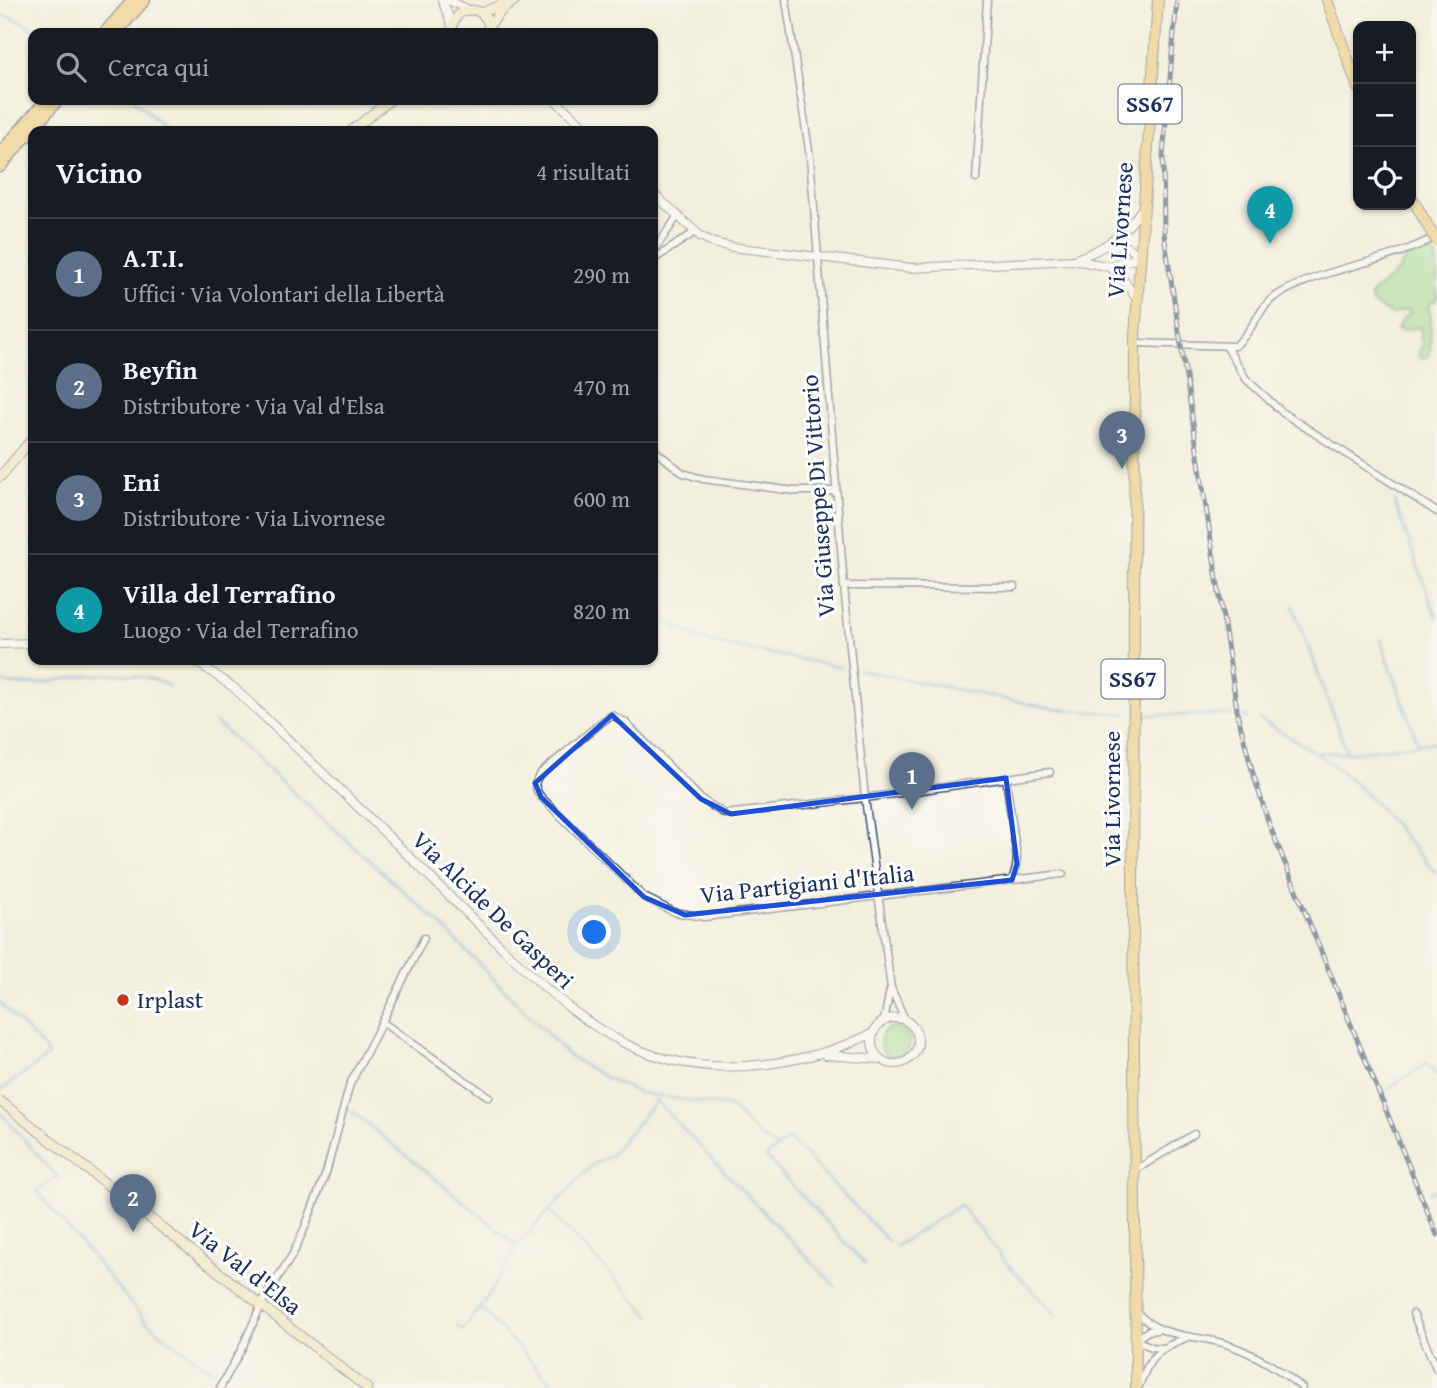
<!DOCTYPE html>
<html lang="it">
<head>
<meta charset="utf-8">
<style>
  body { margin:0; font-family:"Gentium Book Plus",serif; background:#242831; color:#f1f3f6 }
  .controls { position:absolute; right:21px; top:21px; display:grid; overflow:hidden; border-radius:14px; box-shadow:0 2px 5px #0004 }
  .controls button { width:63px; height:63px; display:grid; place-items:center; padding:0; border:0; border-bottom:2px solid #363941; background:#171b24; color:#f1f3f6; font:35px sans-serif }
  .you { position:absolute; left:595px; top:933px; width:24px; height:24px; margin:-18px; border:5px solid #fff; border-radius:50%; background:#1a73e8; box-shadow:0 0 0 10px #1a73e833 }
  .badge { display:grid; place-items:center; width:46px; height:46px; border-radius:50%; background:#d93025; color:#fff; font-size:23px; font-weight:700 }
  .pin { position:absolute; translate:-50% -58px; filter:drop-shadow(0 2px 4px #0008) }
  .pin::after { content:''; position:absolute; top:37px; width:24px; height:21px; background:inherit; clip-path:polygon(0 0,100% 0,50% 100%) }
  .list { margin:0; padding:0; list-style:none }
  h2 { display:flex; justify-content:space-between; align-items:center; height:91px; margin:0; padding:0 28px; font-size:30px }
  h2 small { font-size:23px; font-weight:400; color:#9ea1a6 }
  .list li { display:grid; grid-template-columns:46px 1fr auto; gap:21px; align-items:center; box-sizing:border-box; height:112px; padding:0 28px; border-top:2px solid #363941 }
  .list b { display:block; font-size:26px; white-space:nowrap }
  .list p { margin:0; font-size:23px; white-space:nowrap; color:#9ea1a6 }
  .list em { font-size:23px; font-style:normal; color:#9ea1a6 }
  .icon { flex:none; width:38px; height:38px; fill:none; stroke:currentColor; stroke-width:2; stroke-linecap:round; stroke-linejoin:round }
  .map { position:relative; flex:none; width:1437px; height:1388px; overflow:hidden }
  .search { position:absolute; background:#171b24; box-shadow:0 2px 5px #0004; left:28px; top:28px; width:630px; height:77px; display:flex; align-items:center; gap:18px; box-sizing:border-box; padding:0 24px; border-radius:14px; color:#9ea1a6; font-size:26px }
  .panel { position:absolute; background:#171b24; box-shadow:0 2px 5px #0004; left:28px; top:126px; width:630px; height:539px; border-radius:14px }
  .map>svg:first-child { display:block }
  .green { fill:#9bdb91; stroke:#5b8578; stroke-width:2 }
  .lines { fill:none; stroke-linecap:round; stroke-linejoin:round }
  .stream { stroke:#65a1d6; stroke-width:2.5 }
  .minor-casing { stroke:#3b4c71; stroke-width:9 }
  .tertiary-casing { stroke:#3b4c71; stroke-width:10 }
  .secondary-casing { stroke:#3b4c71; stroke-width:11 }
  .primary-casing { stroke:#3b4c71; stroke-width:12 }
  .trunk-casing { stroke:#3b4c71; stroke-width:13 }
  .minor { stroke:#fff; stroke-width:6 }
  .tertiary { stroke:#fff; stroke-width:8 }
  .secondary { stroke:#f9e7c3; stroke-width:9 }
  .primary { stroke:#f0c469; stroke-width:10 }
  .trunk { stroke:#f0c469; stroke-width:10 }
  .rail-casing { stroke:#1b2f5e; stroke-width:5 }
  .rail { stroke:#fff; stroke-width:2.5; stroke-dasharray:8; stroke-linecap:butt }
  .primary-bridge-casing { stroke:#3b4c71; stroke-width:12; stroke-linecap:butt }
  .primary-bridge { stroke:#f0c469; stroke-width:10 }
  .marked { fill:none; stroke:#1d4ed8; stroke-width:5; stroke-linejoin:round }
  .poi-dot { fill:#c8321e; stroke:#fff; stroke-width:2.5 }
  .labels { text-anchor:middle; stroke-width:6; stroke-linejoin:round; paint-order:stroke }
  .shield { fill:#fff; stroke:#5f6d8e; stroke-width:2 }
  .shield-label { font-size:23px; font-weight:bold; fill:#1b2f5e }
  .street-label { font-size:24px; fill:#1b2f5e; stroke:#fff }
  .poi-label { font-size:24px; fill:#1b2f5e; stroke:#fff; text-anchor:start }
</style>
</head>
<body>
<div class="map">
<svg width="1437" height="1388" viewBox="0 0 1437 1388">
  <rect width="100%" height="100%" fill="#fff"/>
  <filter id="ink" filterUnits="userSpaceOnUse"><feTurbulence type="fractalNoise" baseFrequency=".0143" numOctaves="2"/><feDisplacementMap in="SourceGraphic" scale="14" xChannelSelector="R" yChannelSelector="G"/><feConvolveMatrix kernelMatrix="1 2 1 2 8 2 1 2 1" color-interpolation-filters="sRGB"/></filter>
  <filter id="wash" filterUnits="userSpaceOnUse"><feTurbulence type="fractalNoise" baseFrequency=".00686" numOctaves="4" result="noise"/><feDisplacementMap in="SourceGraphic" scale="28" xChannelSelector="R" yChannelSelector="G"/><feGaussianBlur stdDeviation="1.57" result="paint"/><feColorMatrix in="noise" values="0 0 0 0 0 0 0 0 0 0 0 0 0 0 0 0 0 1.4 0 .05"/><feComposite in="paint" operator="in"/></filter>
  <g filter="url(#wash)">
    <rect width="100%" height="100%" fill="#f2efdc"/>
    <g class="green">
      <path d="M1428 245 1437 261V301H1432L1428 308 1431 315 1430 351 1428 357 1421 358 1418 356 1422 344 1420 327 1405 330 1397 329 1402 320 1410 313 1408 309 1392 315 1372 303 1370 295 1397 272 1409 254Z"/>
      <circle cx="895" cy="1042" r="15"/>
    </g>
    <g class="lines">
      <g class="stream">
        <path d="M0 15 13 18 42 33"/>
        <path d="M135 100 167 131"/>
        <path d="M1394 501 1437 618"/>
        <path d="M1293 605 1347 753"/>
        <path d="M653 616 709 642 841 667"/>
        <path d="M1381 640 1418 744"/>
        <path d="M860 670 1054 709 1126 714"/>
        <path d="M0 682C25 689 46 682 71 678 104 673 139 671 169 686"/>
        <path d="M1140 715H1232"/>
        <path d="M1243 717H1248"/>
        <path d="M1259 719C1295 740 1331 760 1361 789 1389 815 1410 847 1437 873"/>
        <path d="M215 722 437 921 569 1056 606 1078 640 1093 731 1107 760 1137 776 1147"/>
        <path d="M1318 753H1347L1437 742"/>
        <path d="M0 1003 45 1049 48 1056 0 1091"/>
        <path d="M1388 1089 1427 1063 1437 1075"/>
        <path d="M657 1102 835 1286"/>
        <path d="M349 1109 517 1245"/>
        <path d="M0 1112 57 1177 37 1191 138 1312 146 1322 217 1374"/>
        <path d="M1429 1193 1437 1189"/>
        <path d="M549 1211 651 1316"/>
        <path d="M896 1246 960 1205 1004 1260 1057 1316"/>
        <path d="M865 1264 766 1157 789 1138 888 1241"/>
        <path d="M480 1308 557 1388"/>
        <path d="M457 1326 463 1330 492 1290 517 1245 593 1164 609 1157 660 1096"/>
        <path d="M225 1388 228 1382"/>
      </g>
    </g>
  </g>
  <g filter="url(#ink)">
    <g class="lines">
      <g class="minor-casing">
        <g id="minor">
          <path d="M786 0 810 157 844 586 865 798 891 988 905 1020"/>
          <path d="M976 179 987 0"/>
          <path d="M653 252 677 217"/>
          <path d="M653 260 695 232"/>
          <path d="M1135 343 1235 346C1253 332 1260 305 1276 296 1325 266 1386 264 1435 237"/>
          <path d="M1226 346 1246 379 1283 413 1437 512"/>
          <path d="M653 449 683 473 703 479 795 491H836"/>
          <path d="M844 586 1015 587"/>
          <path d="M1050 772 865 798 725 814 701 799 625 722 612 715 604 720 541 773C533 782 534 788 541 797L644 897 674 912 704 917 1063 874"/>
          <path d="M1006 778 1017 857 1016 868 1012 880"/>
          <path d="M884 1020 890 990"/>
          <path d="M382 1022 424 938"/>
          <path d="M1134 1171 1194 1134"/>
          <path d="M1136 1311C1158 1339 1194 1334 1226 1344 1253 1353 1280 1369 1302 1388"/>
          <path d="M1413 1314 1437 1370"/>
          <path d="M1135 1340 1152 1347 1163 1348"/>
          <path d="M1135 1340 1148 1331 1157 1330"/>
          <path d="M220 1388 242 1348 264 1299 293 1254 305 1227 326 1173 350 1084 382 1022 489 1097"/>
          <path d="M1138 1388C1152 1354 1154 1351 1188 1337"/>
        </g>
      </g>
      <g class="tertiary-casing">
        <g id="tertiary">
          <path d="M442 0 452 26"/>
          <path d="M448 0 469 10"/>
          <path d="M555 100 589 131"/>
          <path d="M653 193 700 236 714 243 732 247 912 268 1073 260 1107 266 1139 258C1131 245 1122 245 1108 246"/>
          <path d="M1076 259C1105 249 1124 234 1142 209"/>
          <path d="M1107 266 1120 275 1136 298"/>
          <path d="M0 644 33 643"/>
          <path d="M194 660 233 687C298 749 363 811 427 874 455 902 483 929 511 956 589 1031 653 1079 767 1064 805 1059 839 1050 873 1033"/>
          <circle cx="895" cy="1041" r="23"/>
          <path d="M826 1055 879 1059"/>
        </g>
      </g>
      <g class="secondary-casing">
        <g id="secondary">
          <path d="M481 13 508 2"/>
          <path d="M489 26 501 11 515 0"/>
          <path d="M452 33C450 3 491 2 489 33"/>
          <path d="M351 131 390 100"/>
          <path d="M0 477 33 438"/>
          <path d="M0 1101 367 1388"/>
        </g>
      </g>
      <g class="primary-casing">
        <g id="primary">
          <path d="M1327 0 1358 88"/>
          <path d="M1136 1388 1133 899 1135 336 1158 0"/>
        </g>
      </g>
      <g class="trunk-casing">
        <g id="trunk">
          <path d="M104 33 133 0"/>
          <path d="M116 33 145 0"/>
          <path d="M0 153 46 100"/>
          <path d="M0 167 58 100"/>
        </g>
      </g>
      <use href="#minor" class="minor"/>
      <use href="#tertiary" class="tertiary"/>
      <use href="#secondary" class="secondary"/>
      <use href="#primary" class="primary"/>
      <use href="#trunk" class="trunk"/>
      <g class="rail-casing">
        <path id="rail" d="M1177 0 1163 155 1164 234 1238 716 1252 770 1269 824 1437 1235"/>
      </g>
      <use href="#rail" class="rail"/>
      <g class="primary-bridge-casing">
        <path id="primary-bridge" d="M1412 198 1437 242"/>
      </g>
      <use href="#primary-bridge" class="primary-bridge"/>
    </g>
  </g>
  <path d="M0 0H1437V1388H0ZM612 715 701 799 731 814 1006 778 1017 864 1012 880 685 915 644 897 541 797 535 783Z" fill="#f2efdc" fill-opacity=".55" fill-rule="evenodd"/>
  <path class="marked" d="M612 715 701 799 731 814 1006 778 1017 864 1012 880 685 915 644 897 541 797 535 783Z"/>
  <circle class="poi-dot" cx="123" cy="1000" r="7"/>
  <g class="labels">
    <g class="shield">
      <rect x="1118.5" y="84.5" width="63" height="39" rx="5"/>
      <rect x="1101.5" y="659.5" width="63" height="39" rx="5"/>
    </g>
    <g class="shield-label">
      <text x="1150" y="112">SS67</text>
      <text x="1133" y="687">SS67</text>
    </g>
    <g class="street-label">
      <text transform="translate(1120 230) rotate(-86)" y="8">Via Livornese</text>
      <text transform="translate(818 496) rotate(-94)" y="8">Via Giuseppe Di Vittorio</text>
      <text transform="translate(1112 799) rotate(-90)" y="8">Via Livornese</text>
      <text transform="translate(807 884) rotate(-6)" y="8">Via Partigiani d'Italia</text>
      <text transform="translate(493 910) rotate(44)" y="8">Via Alcide De Gasperi</text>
      <text transform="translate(245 1268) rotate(38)" y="8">Via Val d'Elsa</text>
    </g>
    <g class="poi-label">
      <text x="137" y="1008">Irplast</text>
    </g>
  </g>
</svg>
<div class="controls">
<button>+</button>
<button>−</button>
<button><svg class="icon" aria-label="locate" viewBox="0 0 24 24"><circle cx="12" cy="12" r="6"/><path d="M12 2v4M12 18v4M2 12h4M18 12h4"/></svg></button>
</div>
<div class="you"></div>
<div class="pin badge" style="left:912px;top:810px;background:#5c6f8a">1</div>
<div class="pin badge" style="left:133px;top:1232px;background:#5c6f8a">2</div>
<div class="pin badge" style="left:1122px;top:469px;background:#5c6f8a">3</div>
<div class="pin badge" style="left:1270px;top:244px;background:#0f9aa8">4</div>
<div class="search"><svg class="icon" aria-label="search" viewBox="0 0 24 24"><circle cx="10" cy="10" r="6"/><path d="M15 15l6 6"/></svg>Cerca qui</div>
<section class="panel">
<h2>Vicino<small>4 risultati</small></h2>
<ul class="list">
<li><span class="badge" style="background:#5c6f8a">1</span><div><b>A.T.I.</b><p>Uffici · Via Volontari della Libertà</p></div><em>290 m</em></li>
<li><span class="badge" style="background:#5c6f8a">2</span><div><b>Beyfin</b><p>Distributore · Via Val d'Elsa</p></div><em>470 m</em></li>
<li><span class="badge" style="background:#5c6f8a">3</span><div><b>Eni</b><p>Distributore · Via Livornese</p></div><em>600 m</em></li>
<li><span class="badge" style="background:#0f9aa8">4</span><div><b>Villa del Terrafino</b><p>Luogo · Via del Terrafino</p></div><em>820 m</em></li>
</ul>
</section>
</div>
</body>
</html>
